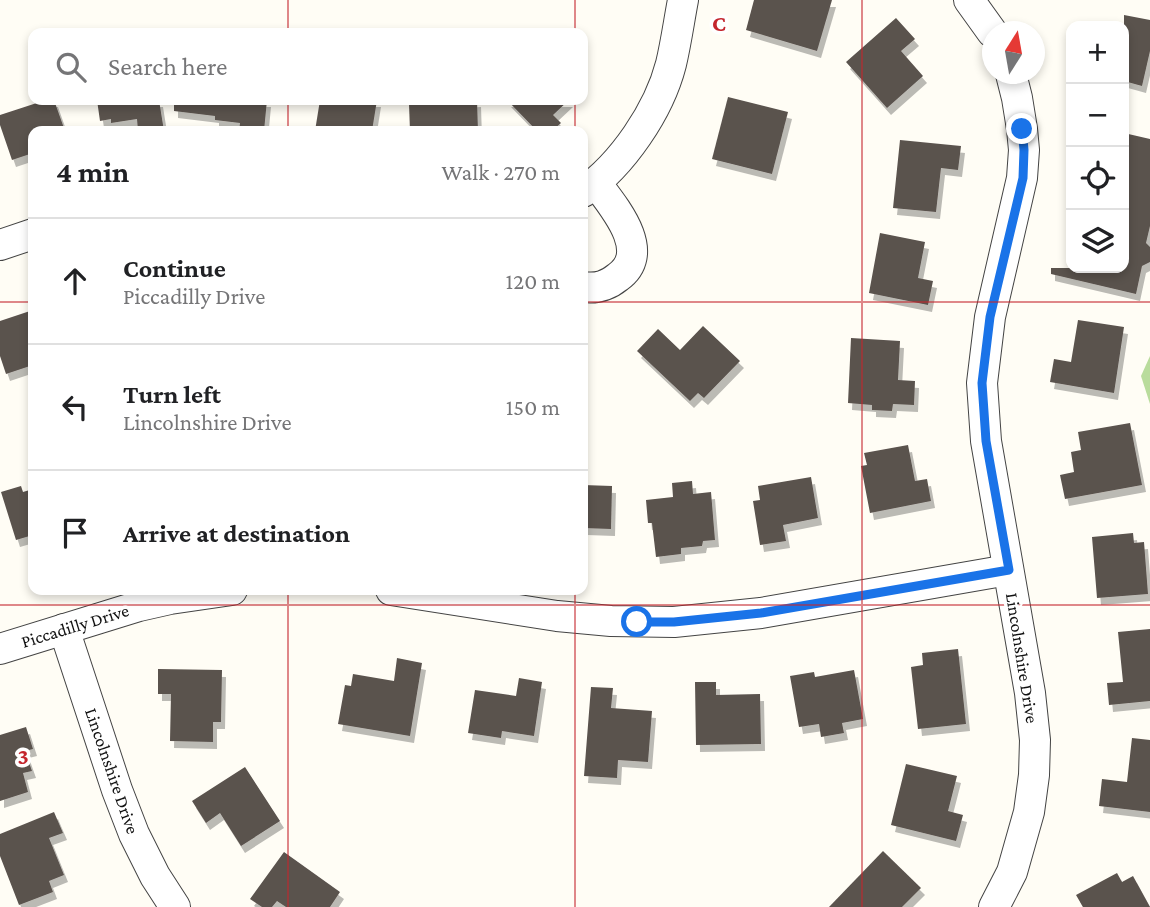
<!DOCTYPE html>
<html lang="en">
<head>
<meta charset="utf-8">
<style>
  body { margin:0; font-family:"Crimson Pro",serif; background:#f6f6f6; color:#202124 }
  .controls { position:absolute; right:21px; top:21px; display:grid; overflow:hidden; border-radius:14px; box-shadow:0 4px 10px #0003 }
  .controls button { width:63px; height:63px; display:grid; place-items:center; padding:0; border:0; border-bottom:2px solid #e0e0e0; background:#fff; color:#202124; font:35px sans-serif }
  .compass { position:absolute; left:982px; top:21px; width:63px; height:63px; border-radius:50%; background:#fff; box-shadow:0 4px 10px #0003; rotate:11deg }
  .stop { position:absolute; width:21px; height:21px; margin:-16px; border:5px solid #1a73e8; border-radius:50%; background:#fff }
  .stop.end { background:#1a73e8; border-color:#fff; box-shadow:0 2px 7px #0008 }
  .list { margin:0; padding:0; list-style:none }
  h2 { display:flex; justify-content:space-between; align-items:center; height:91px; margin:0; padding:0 28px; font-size:30px }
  h2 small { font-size:23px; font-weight:400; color:#757577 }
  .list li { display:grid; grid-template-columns:46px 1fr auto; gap:21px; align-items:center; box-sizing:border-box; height:126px; padding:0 28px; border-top:2px solid #e0e0e0 }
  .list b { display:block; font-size:26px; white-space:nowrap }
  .list p { margin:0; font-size:23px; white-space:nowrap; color:#757577 }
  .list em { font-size:23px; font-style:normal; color:#757577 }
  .icon { flex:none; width:38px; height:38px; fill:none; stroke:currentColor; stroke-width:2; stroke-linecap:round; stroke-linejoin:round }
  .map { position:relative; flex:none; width:1150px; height:907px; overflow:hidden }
  .search { position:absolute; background:#fff; box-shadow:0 4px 10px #0003; left:28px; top:28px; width:560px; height:77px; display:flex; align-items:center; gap:18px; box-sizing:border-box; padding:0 24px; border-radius:14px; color:#757577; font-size:26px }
  .panel { position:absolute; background:#fff; box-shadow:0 4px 10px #0003; left:28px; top:126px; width:560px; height:469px; border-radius:14px }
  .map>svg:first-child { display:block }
  .forest { fill:#b9dc9c }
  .building { fill:#5a524d; filter:url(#shadow) }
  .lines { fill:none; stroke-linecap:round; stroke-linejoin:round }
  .minor-casing { stroke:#444; stroke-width:32 }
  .minor { stroke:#fff; stroke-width:30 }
  .route { stroke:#1a73e8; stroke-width:9 }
  .grid { fill:none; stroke:#c4262e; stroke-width:2; stroke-opacity:0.55 }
  .labels { text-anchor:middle; stroke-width:7; stroke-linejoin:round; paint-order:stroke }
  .street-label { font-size:18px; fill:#111; stroke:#fff }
  .grid-label { font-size:23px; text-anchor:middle; font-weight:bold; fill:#c4262e; stroke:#fff; stroke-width:7; stroke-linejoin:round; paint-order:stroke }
</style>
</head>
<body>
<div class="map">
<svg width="1150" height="907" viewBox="0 0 1150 907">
  <defs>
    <filter id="shadow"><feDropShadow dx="4" dy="7" stdDeviation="0" flood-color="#0004"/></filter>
  </defs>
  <rect width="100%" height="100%" fill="#fffdf5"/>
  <path class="forest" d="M1150 356V404L1141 376Z"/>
  <g class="building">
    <path d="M754 0H832L817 51 746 30Z"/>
    <path d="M1124 15 1150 20V51L1142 86 1124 81Z"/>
    <path d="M896 18 915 39 901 51 923 76 887 108 846 62Z"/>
    <path d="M728 97 788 112 772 174 712 159Z"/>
    <path d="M46 100H54L65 131H33V153L12 160 0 125V115Z"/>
    <path d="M97 100H159L164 131H138L137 119 111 123V119L100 121Z"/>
    <path d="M174 100H267L264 131H239L240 123 215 120V116L174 111Z"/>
    <path d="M320 100H377L372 131H315Z"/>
    <path d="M477 100 478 131H410L409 104Z"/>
    <path d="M507 100H569L553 115 561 123 552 131H537Z"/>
    <path d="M1124 133 1150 139V226L1146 243 1150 247V262L1142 266 1136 294 1051 274V268H1124Z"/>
    <path d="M900 140 961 146 958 170 941 168 936 212 893 208Z"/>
    <path d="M880 233 925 242 918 278 933 281 928 305 869 293Z"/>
    <path d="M33 310V365L6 374 0 356V321Z"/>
    <path d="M1078 320 1124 327 1114 393 1050 382 1054 359 1071 362Z"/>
    <path d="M703 326 740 361 704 398 698 393 690 401 637 351 658 329 680 350Z"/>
    <path d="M851 338 900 341 898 380 915 381 914 405 893 404 892 411 872 410V405L848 403Z"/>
    <path d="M1130 423 1142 485 1065 499 1060 475 1074 472 1071 452 1081 450 1078 432Z"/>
    <path d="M908 445 915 481 927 479 931 501 870 513 861 466 867 465 864 453Z"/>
    <path d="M811 477 818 518 783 525 786 541 760 545 753 501 760 500 758 486Z"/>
    <path d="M692 481 693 494 711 492 715 540 703 541 702 546 681 548V554L656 557 652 523H648L646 500 673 497 672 483Z"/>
    <path d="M583 485 612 486 611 529 583 528Z"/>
    <path d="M21 486 23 492 33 489V535L16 540 1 492Z"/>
    <path d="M1133 533 1134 543 1144 542 1148 594 1097 598 1092 537Z"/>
    <path d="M1150 629V701L1109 705 1107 683 1123 682 1118 632Z"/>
    <path d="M958 649 966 724 918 729 911 667 923 665 922 653Z"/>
    <path d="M397 658 422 663 410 736 338 724 345 685 351 686 353 674 394 681Z"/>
    <path d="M158 669 222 670 221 722H213V742L170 741 171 694H158Z"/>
    <path d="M854 670 863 719 842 723 844 733 821 737 819 724 799 727 790 676 814 672 815 677Z"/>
    <path d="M519 678 542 682 534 736 502 731 501 738 468 733 475 690 516 696Z"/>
    <path d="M695 682H716V695L760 694 761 744 696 745Z"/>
    <path d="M591 687 613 688 611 708 652 711 648 762 618 760 617 778 584 776Z"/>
    <path d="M26 727 33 749 25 751 32 771 23 773 28 792 0 801V735Z"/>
    <path d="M1132 738 1150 740V812L1099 806 1102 779 1127 782Z"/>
    <path d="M906 764 957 776 948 811 963 815 956 841 891 825Z"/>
    <path d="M245 767 280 821 241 846 220 813 206 823 192 801Z"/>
    <path d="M54 812 63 833 49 838 64 875 49 881 53 892 19 905 0 856V834Z"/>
    <path d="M883 851 921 888 902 907H829Z"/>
    <path d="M284 852 340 892 330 907H286L277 901 272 907H262L250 899Z"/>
    <path d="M1117 873 1122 882 1133 876 1150 907H1083L1076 895Z"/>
  </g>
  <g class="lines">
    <g class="minor-casing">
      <g id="minor">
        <path d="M969 0 992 32"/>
        <path d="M583 192C622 165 659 111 671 64 676 43 679 21 683 0"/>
        <path d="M0 245 33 234"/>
        <path d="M583 287C597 289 607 286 618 277 653 252 614 207 596 183"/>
        <path d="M391 590 557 616 611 621 674 622 761 613 1008 570"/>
        <path d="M64 629 117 790 134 834 155 876 175 907"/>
        <path d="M0 649 139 606 170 599 232 590"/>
        <path d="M994 907 1012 872 1029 812 1034 775 1035 740 1030 693 986 441 982 383 990 317 1022 178 1024 150 1022 129 1017 98 1011 74"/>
      </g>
    </g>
    <use href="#minor" class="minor"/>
  </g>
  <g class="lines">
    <path class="route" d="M637 622H674L761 613 1009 570 986 441 982 383 990 317 1023 178 1024 150 1022 129"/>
  </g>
  <path class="grid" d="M288 0V33M575 0V33M862 0V907M288 100V131M575 100V131M0 302H33M583 302H1150M288 590V907M575 590V907M0 605H1150"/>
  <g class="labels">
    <g class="street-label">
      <text transform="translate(75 626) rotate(-17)" y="6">Piccadilly Drive</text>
      <text transform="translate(1022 658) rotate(81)" y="6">Lincolnshire Drive</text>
      <text transform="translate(112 771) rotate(71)" y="6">Lincolnshire Drive</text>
    </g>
  </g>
  <g class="grid-label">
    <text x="719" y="31">C</text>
    <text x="23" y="764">3</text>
  </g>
</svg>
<div class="controls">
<button>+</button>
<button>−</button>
<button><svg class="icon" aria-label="locate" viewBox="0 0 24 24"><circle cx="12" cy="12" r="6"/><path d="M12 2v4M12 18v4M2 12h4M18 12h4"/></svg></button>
<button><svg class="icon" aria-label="layers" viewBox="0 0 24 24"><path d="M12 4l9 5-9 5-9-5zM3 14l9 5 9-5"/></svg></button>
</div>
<svg class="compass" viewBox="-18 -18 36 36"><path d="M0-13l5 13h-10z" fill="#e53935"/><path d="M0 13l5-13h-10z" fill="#757577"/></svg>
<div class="stop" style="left:637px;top:622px"></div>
<div class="stop end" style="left:1022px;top:129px"></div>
<div class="search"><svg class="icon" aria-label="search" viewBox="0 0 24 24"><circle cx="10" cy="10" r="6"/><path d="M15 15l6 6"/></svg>Search here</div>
<section class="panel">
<h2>4 min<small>Walk · 270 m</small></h2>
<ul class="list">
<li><svg class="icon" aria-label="ahead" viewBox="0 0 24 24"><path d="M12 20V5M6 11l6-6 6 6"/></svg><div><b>Continue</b><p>Piccadilly Drive</p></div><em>120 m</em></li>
<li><svg class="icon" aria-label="left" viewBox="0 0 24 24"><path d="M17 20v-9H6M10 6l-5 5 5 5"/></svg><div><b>Turn left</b><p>Lincolnshire Drive</p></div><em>150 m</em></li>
<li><svg class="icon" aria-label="arrive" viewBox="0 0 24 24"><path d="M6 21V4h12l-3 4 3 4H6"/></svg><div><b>Arrive at destination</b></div></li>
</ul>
</section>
</div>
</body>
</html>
